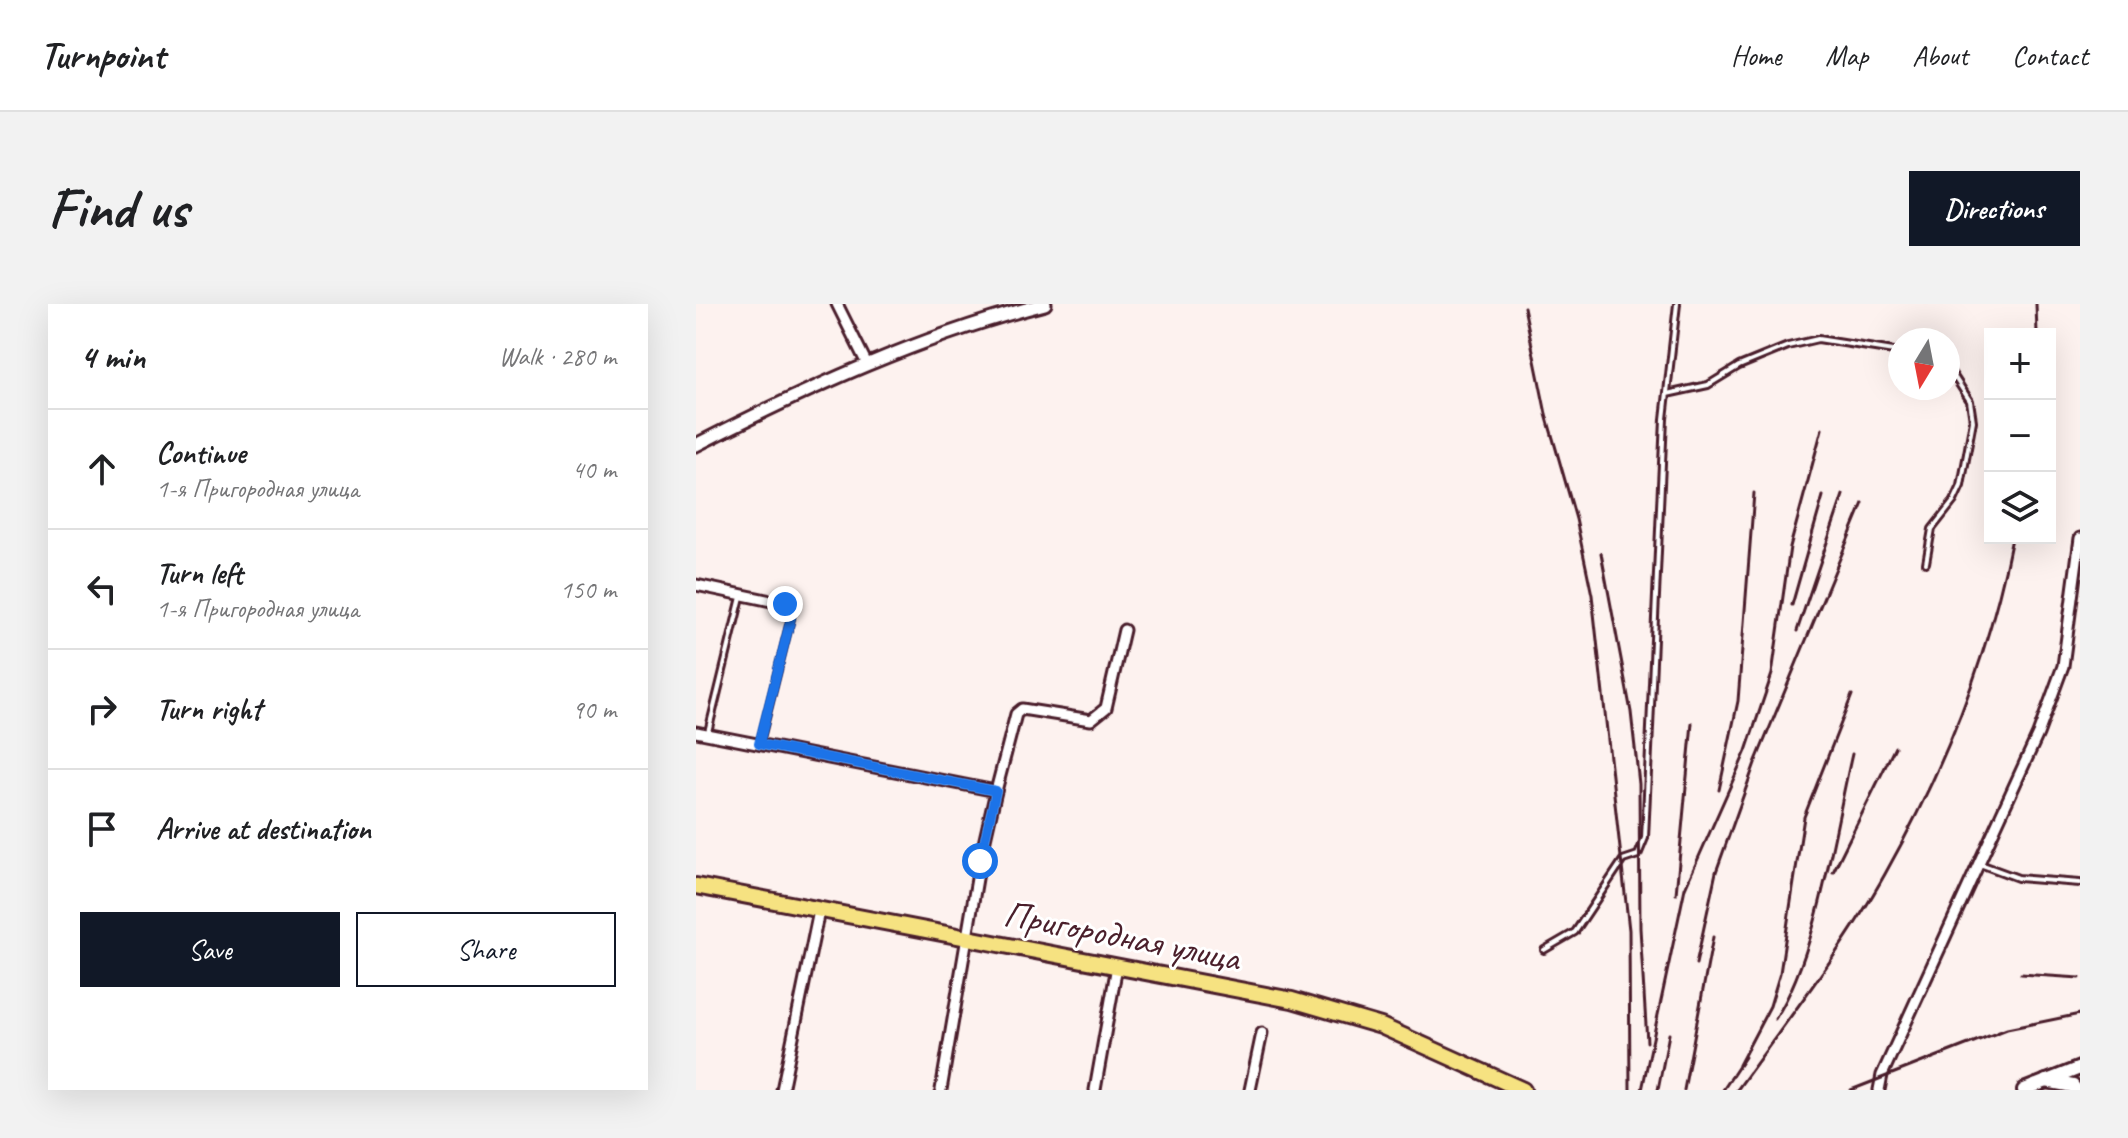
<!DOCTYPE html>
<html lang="en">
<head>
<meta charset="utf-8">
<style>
  body { margin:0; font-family:Caveat,sans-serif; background:#f2f2f2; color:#202124 }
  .controls { position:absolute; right:24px; top:24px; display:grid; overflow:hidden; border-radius:0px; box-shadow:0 8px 32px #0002 }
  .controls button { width:72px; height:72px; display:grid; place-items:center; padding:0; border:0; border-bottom:2px solid #e0e0e0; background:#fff; color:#202124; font:40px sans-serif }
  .compass { position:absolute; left:1192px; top:24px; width:72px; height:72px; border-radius:50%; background:#fff; box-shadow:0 8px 32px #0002; rotate:190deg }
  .stop { position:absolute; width:24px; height:24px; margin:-18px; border:6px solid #1a73e8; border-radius:50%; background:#fff }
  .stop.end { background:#1a73e8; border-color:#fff; box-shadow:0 2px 8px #0008 }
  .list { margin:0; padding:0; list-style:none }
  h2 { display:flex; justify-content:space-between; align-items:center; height:104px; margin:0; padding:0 32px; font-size:34px }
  h2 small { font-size:26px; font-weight:400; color:#757577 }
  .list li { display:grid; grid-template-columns:52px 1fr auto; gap:24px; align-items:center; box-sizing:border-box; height:120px; padding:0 32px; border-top:2px solid #e0e0e0 }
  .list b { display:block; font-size:30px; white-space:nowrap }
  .list p { margin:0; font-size:26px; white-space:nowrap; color:#757577 }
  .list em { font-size:26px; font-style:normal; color:#757577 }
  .actions { display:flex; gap:16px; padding:24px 32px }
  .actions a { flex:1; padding:18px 0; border:2px solid #111827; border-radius:0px; text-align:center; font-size:28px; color:#111827 }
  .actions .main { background:#111827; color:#fff }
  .icon { flex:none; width:44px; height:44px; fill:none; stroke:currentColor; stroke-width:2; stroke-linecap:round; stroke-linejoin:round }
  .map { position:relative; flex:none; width:1384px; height:786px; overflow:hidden; border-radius:0px }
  header { display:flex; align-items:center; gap:48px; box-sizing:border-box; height:112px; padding:0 40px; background:#fff; border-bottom:2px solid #e0e0e0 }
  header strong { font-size:38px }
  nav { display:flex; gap:44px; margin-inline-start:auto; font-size:28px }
  .intro { display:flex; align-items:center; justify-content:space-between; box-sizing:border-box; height:192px; padding:0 48px }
  h1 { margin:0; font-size:56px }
  .button { padding:20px 36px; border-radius:0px; background:#111827; color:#fff; font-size:28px; font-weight:700 }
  main { display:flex; gap:48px; padding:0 48px }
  aside { flex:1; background:#fff; border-radius:0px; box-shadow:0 8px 32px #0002 }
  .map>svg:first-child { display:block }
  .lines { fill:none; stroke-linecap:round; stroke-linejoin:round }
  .service-casing { stroke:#4a1f2b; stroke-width:10 }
  .minor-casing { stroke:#4a1f2b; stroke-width:15 }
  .tertiary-casing { stroke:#4a1f2b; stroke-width:17 }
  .secondary-casing { stroke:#4a1f2b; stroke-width:18 }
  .trunk-casing { stroke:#4a1f2b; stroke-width:20 }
  .service { stroke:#fff; stroke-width:4 }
  .minor { stroke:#fff; stroke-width:9 }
  .tertiary { stroke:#fff; stroke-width:11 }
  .secondary { stroke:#fff; stroke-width:12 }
  .trunk { stroke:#f6e281; stroke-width:14 }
  .rail { stroke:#4a1f2b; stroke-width:3 }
  .route { stroke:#1a73e8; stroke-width:10 }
  .labels { text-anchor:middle; stroke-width:6; stroke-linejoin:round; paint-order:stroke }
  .street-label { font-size:38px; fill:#4a1f2b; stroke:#fff }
</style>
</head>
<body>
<header>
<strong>Turnpoint</strong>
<nav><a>Home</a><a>Map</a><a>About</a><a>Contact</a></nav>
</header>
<div class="intro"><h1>Find us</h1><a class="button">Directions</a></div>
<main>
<aside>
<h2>4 min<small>Walk · 280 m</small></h2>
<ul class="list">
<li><svg class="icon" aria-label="ahead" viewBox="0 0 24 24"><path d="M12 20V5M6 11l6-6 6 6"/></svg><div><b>Continue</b><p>1-я Пригородная улица</p></div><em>40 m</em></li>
<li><svg class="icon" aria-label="left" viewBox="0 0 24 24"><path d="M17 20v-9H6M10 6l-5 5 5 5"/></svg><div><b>Turn left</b><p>1-я Пригородная улица</p></div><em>150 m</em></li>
<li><svg class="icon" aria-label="right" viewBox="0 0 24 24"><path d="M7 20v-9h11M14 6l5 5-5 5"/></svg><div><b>Turn right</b></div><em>90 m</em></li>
<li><svg class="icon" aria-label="arrive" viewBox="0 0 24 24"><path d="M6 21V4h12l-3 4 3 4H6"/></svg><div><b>Arrive at destination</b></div></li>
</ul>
<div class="actions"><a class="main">Save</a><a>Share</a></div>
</aside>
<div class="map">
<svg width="1384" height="786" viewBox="0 0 1384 786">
  <rect width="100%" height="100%" fill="#fdf2ef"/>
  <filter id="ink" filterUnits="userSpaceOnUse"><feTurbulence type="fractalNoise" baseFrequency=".0125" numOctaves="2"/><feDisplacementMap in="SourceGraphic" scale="16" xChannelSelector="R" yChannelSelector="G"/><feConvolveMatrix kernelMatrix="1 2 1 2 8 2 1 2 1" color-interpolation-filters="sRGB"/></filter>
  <g filter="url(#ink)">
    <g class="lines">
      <g class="service-casing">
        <g id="service">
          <path d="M971 90 1012 81 1043 62 1092 42 1122 35 1204 48"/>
          <path d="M1230 259 1236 225 1258 197 1265 182 1277 117 1274 97 1252 63"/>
          <path d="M12 428 45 293"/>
          <path d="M64 438 95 314 89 300"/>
          <path d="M1284 560 1322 574 1384 579"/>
          <path d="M848 646 879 628 927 556 942 551 949 534 968 115 981 0"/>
        </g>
      </g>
      <g class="minor-casing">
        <g id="minor">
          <path d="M141 0 171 60"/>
          <path d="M0 281 89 300"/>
          <path d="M0 428 300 487 284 557 245 786"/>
          <path d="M300 487 320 410 326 405 395 416 410 404 428 326"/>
          <path d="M86 786 123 607"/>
          <path d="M399 786 421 662"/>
          <path d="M554 786 566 729"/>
          <path d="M1183 786 1186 771 1342 430 1367 362 1384 234"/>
        </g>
      </g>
      <g class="tertiary-casing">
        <path id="tertiary" d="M0 141C112 84 227 31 349 0"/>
      </g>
      <g class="secondary-casing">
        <g id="secondary">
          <path d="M1350 777 1377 782 1380 786"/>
          <path d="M1328 786 1384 764"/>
        </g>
      </g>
      <g class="trunk-casing">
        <path id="trunk" d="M0 582 596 696 685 722 827 786"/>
      </g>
      <use href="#service" class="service"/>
      <use href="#minor" class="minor"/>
      <use href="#tertiary" class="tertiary"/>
      <use href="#secondary" class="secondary"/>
      <use href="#trunk" class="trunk"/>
      <g class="rail">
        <path d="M1340 0 1341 30"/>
        <path d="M828 3 850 110 880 215 896 291 933 626 934 786"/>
        <path d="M905 249 935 408 943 480 944 624 951 738"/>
        <path d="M1096 301 1127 192"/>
        <path d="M1101 327 1147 191"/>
        <path d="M1023 486 1042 397 1058 189"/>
        <path d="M1137 568 1199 443"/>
        <path d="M980 590 996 419"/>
        <path d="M1000 660 1020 568 1059 459 1167 199"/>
        <path d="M1325 670 1384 674"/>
        <path d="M1079 715C1121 652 1138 527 1156 450"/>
        <path d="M1043 761 1074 702 1084 669 1108 513 1156 391"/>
        <path d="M946 786 989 584 1050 447 1076 370 1094 243 1126 125"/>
        <path d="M962 786 973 730"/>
        <path d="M988 786 1017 633"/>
        <path d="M1027 786 1049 753"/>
        <path d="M1041 786C1090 718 1149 642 1189 570 1248 465 1293 352 1316 234"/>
        <path d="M1155 786 1311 725 1384 710"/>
      </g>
    </g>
  </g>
  <g class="lines" filter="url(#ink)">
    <path class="route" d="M89 300 95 314 63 440 300 487 284 557"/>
  </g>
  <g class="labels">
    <g class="street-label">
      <text transform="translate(426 631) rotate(11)" y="13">Пригородная улица</text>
    </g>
  </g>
</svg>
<div class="controls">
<button>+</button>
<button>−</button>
<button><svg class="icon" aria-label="layers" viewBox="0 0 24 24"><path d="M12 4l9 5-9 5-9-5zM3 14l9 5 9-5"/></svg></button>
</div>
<svg class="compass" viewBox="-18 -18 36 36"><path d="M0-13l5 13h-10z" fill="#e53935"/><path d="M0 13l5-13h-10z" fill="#757577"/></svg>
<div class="stop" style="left:284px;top:557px"></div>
<div class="stop end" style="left:89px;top:300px"></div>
</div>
</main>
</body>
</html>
